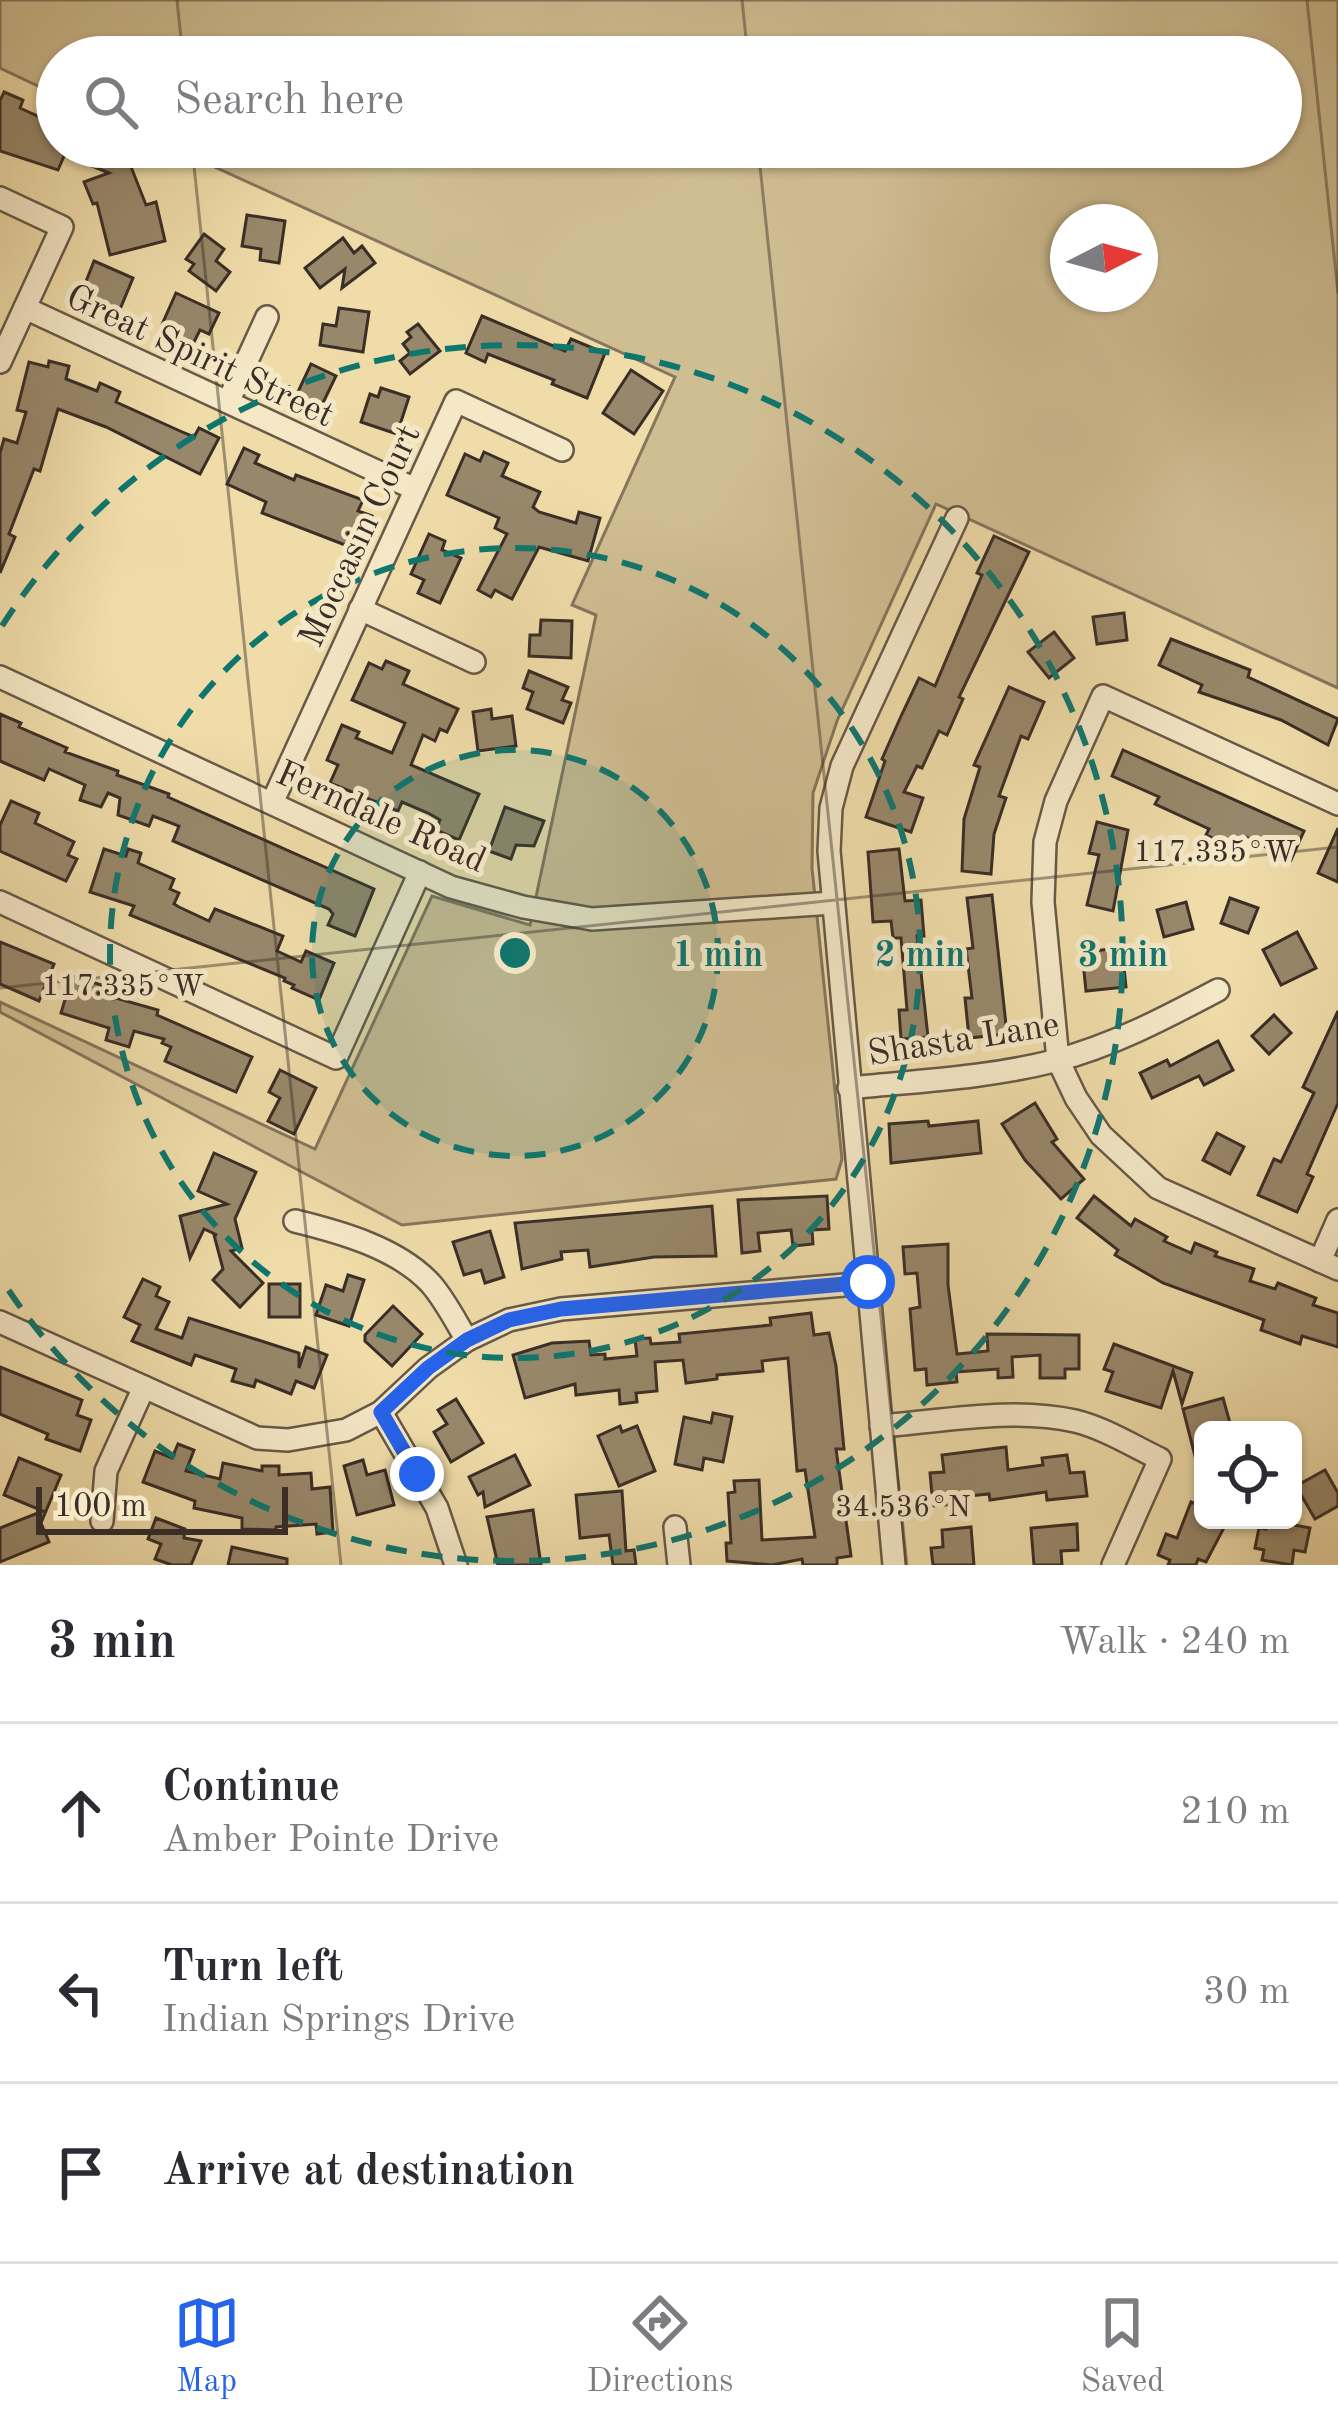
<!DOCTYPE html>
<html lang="en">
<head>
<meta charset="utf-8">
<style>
  body { margin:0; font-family:"Old Standard TT",serif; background:#f7f7f7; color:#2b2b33 }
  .controls { position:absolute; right:36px; bottom:36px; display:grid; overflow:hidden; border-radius:18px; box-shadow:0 3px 9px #0004 }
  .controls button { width:108px; height:108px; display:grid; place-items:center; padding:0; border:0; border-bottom:3px solid #e1e1e2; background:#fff; color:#2b2b33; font:60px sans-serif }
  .compass { position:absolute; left:1050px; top:204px; width:108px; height:108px; border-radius:50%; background:#fff; box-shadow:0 3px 9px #0004; rotate:84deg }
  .scale { position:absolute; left:36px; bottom:30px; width:252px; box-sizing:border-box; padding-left:12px; border:6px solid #3a2e27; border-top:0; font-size:33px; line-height:42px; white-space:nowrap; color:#3a2e27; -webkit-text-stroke:9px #f5e8c7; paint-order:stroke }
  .stop { position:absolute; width:36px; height:36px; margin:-27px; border:9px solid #2563eb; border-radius:50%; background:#fff }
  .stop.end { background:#2563eb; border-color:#fff; box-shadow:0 3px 12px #0008 }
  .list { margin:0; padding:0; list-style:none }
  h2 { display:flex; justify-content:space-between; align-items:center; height:156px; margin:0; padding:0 48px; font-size:51px }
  h2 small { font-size:39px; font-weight:400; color:#7c7c81 }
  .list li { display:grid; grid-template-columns:78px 1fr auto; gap:36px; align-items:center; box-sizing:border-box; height:180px; padding:0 48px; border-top:3px solid #e1e1e2 }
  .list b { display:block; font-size:45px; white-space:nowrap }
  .list p { margin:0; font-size:39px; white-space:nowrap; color:#7c7c81 }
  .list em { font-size:39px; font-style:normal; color:#7c7c81 }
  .icon { flex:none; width:66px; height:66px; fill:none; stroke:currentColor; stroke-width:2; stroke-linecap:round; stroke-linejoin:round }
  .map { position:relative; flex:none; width:1338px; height:1565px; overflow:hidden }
  .search { position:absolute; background:#fff; box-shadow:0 3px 9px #0004; left:36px; right:36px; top:36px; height:132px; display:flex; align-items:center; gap:30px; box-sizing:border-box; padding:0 42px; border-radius:66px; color:#7c7c81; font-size:45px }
  .sheet { height:696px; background:#fff }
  nav { display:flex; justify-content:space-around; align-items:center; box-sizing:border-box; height:168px; border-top:3px solid #e1e1e2; background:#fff; font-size:33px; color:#7c7c81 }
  nav a { display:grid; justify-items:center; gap:6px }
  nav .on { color:#2563eb }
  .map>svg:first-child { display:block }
  .green { fill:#d0be93; stroke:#85765d; stroke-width:3; fill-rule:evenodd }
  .building { fill:#98886b; stroke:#3a2e27; stroke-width:3 }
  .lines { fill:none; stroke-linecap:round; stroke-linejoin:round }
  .street-casing { stroke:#675a48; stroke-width:26 }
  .street { stroke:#f5e8c7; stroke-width:21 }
  .route { stroke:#2563eb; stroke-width:15 }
  .ticks { fill:none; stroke:#3a2e27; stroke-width:3; stroke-opacity:0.45 }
  .ring { fill:none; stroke:#0f766e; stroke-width:6; stroke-dasharray:21 15 }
  .labels { text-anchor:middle; stroke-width:10; stroke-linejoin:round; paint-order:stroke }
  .street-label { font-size:36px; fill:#3a2e27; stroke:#f5e8c7 }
  .ticks-label { font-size:30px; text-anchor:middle; fill:#3a2e27; stroke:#f5e8c7; stroke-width:10; stroke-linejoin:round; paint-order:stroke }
  .centre { fill:#0f766e; stroke:#f5e8c7; stroke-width:6 }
  .ring-label { font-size:36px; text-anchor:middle; font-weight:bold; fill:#0f766e; stroke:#f5e8c7; stroke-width:10; stroke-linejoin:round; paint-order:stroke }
</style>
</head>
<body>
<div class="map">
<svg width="1338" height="1565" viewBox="0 0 1338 1565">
  <rect width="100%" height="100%" fill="#efdca9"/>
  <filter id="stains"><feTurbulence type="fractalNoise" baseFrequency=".00167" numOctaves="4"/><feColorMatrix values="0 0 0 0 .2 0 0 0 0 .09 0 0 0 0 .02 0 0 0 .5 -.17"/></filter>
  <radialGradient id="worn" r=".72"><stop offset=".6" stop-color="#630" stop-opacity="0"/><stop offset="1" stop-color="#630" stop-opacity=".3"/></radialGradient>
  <path class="green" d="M0 0H1338V688L936 504 837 721 813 793 812 868 842 1159 836 1179 402 1225 0 1012V1002L315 1149 432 896 530 925 596 615 572 605 675 377 171 147H1281V57H57V95L0 68ZM1068 222H1140V294H1068Z"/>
  <g class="building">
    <path d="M4 92 23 100 20 108 57 125V147H68L58 170 0 151V101Z"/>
    <path d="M124 149 146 205 156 202 165 241 110 255 97 203 93 204 84 182 109 173 87 164Z"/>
    <path d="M247 215 285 221 279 263 260 260 261 249 242 246Z"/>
    <path d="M204 234 224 249 216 261 230 272 216 291 189 271 194 264 186 259Z"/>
    <path d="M343 238 354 253 362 246 375 263 342 288 345 269 320 288 305 268Z"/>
    <path d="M94 261 133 278 118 314 86 301 92 288 85 284Z"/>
    <path d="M176 293 219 313 209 334 200 330 193 344 160 329Z"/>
    <path d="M339 308 369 312 363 352 320 345 323 324 336 326Z"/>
    <path d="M482 316 565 351 571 339 605 353 587 398 552 384 554 380 488 354 485 362 466 353Z"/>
    <path d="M418 324 440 351 410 374 400 361 410 353 403 344 411 337 407 332Z"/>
    <path d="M49 361 69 366 66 379 97 391 100 383 120 392 116 402 180 431 194 437 199 428 219 438 200 474 106 427 58 409 40 471 34 469 9 534 15 537 0 573V453L4 439 17 443 26 412 17 410 29 362 48 367Z"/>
    <path d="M311 364 336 376 321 407 296 396Z"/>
    <path d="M631 370 663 391 634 434 603 413Z"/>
    <path d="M381 388 409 397 397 434 361 422 370 394 378 397Z"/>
    <path d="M244 448 259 455 255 463 294 480 296 475 363 500 358 511 372 516 358 550 262 513 266 502 227 484Z"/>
    <path d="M484 452 508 463 502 476 540 492 533 507 539 512 576 523 579 512 600 518 588 561 539 547 512 599 495 590 491 597 478 590 507 534 495 528 499 518 447 495 465 454 480 461Z"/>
    <path d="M429 534 445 541 442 550 461 558 440 603 418 593 424 580 411 574Z"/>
    <path d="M994 536 1029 552 959 697 963 699 947 735 939 731 922 768 917 766 904 792 923 798 911 832 866 817 885 761 882 759 902 714 919 678 935 686 982 575 977 573Z"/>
    <path d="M1124 613 1127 640 1097 644 1093 617Z"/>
    <path d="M541 620 572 621 571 658 529 656 530 635H540Z"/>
    <path d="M1054 632 1074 658 1049 678 1028 652Z"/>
    <path d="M1171 639 1250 670 1248 677 1338 719 1328 745 1281 720 1199 692 1202 685 1159 665Z"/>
    <path d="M386 661 409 671 403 684 458 709 447 732 440 729 435 741 423 735 411 765 479 794 459 840 436 830 440 820 428 813 402 802 398 811 330 783 338 765 327 760 342 725 359 732 356 738 392 753 405 723 352 700 369 663 382 669Z"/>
    <path d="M529 671 568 687 562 700 571 703 563 723 527 709 533 692 523 688Z"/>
    <path d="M1009 687 1044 702 1028 739 1021 736 999 796 1006 798 994 834 991 874 962 871 964 819 980 767 974 765Z"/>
    <path d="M491 709 492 719 512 716 516 746 478 751 473 712Z"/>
    <path d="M0 714 21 723 19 727 67 748 65 752 118 771 117 775 169 794 168 797 374 889 355 936 328 925 333 914 329 909 173 841 179 826 153 816 149 826 118 815 120 798 108 793 101 807 80 800 85 785 49 769 44 780 0 761Z"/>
    <path d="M1123 750 1304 831 1291 860 1246 837 1240 850 1206 835 1209 829 1155 804 1159 797 1112 776Z"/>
    <path d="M11 801 39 813 35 823 74 842 68 855 77 859 66 881 0 851V825Z"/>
    <path d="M505 807 544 821 534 846 516 845 511 859 489 851Z"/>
    <path d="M1097 822 1128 830 1113 911 1087 905 1099 855 1089 853Z"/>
    <path d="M1338 828V882L1318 873Z"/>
    <path d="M104 849 126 856 128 849 141 853 138 863 174 879 170 889 179 893 174 904 179 907 209 921 215 909 283 936 277 951 301 962 306 951 334 963 319 1000 292 988 294 985 284 981 285 978 130 915 134 906 90 892Z"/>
    <path d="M899 849 905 901 921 900 924 936H917L928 1037 901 1039 899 1010H907L901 938H893L891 921 873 922 868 852Z"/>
    <path d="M992 895 1007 1034 969 1038 965 998H972L966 949 973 948 967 898Z"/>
    <path d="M1230 898 1258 908 1248 933 1221 923Z"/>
    <path d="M1186 902 1193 929 1164 937 1157 910Z"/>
    <path d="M1297 932 1316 968 1281 985 1263 950Z"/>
    <path d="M0 942 54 964 39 1001 0 984Z"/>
    <path d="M1122 948 1126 987 1086 991 1082 952Z"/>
    <path d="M72 976 108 987 105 995 158 1010 157 1015 252 1057 236 1092 165 1061 171 1047 162 1043 164 1039 134 1031 129 1047 106 1040 109 1028 61 1013Z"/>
    <path d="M1338 1011V1103L1307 1174 1313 1177 1297 1212 1258 1195 1274 1159 1281 1162 1314 1093 1303 1087Z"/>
    <path d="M1274 1015 1291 1033 1269 1054 1252 1036Z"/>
    <path d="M1218 1041 1233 1070 1204 1085 1199 1076 1152 1098 1140 1073 1167 1060 1170 1066Z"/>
    <path d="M280 1070 316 1088 294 1134 268 1121 280 1098 269 1092Z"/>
    <path d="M1035 1103 1057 1139 1052 1142 1084 1179 1061 1199 1025 1160 1002 1124Z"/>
    <path d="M928 1121 929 1126 978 1121 981 1153 891 1163 889 1124Z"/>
    <path d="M1217 1133 1244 1147 1230 1174 1203 1160Z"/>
    <path d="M214 1153 256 1172 235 1219 242 1248 231 1251 263 1283 240 1307 213 1280 223 1269 214 1235H217L204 1229 190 1258 180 1216 227 1204 198 1191Z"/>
    <path d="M827 1196 829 1229 812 1230 813 1244 793 1246 791 1230 758 1233 760 1251 742 1253 738 1200Z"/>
    <path d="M1094 1196 1131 1226 1135 1219 1167 1237 1164 1241 1191 1253 1195 1243 1217 1252 1215 1256 1254 1269 1250 1281 1275 1289 1278 1283 1316 1298 1313 1305 1338 1313V1347L1302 1336 1300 1344 1261 1330 1264 1320 1163 1283 1115 1255 1118 1250 1077 1218Z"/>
    <path d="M712 1206 716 1256 654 1257 590 1267 588 1250 561 1252 562 1259 522 1269 515 1223Z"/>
    <path d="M490 1231 504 1277 485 1283 481 1270 464 1275 453 1242Z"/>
    <path d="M948 1244V1285L957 1354 988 1351 987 1334 1079 1335V1369H1065V1378H1040V1355L1012 1357 1013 1377 998 1378V1369L956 1372 957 1382 927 1385 926 1369 915 1370 910 1309 920 1307 917 1273 905 1274 903 1247Z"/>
    <path d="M348 1275 364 1280 349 1326 316 1315 326 1285 343 1291Z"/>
    <path d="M143 1279 160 1287 156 1296 169 1302 156 1329 182 1338 189 1318 299 1353V1368L306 1347 327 1355 314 1388 296 1381 291 1394 256 1380 254 1387 232 1381 236 1369 195 1355 191 1365 132 1341 140 1325 124 1317Z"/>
    <rect x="269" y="1284" width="31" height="33"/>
    <path d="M393 1306 422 1334 392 1366 365 1341V1335Z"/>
    <path d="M811 1313 814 1335 829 1333 836 1366 844 1449H836L851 1556 837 1558V1565H803L802 1559 772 1565 727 1561 726 1543H731L728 1493 735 1492 734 1481 759 1480 762 1540 815 1537 805 1470 797 1471 788 1358 762 1361 763 1371 717 1375V1379L686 1383 683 1360 655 1362 657 1391 636 1393 637 1402 620 1404 619 1390 576 1395 575 1384 525 1398 513 1355 552 1343 589 1341 591 1355 605 1354V1359L637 1356 635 1339 650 1338 651 1344 680 1342 679 1334 771 1325 770 1318Z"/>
    <path d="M1114 1344 1192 1373 1182 1404 1173 1371 1161 1408 1106 1391 1113 1372 1104 1369Z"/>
    <path d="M0 1367 82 1400 77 1415 91 1420 80 1451 46 1439 48 1434 0 1414Z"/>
    <path d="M1223 1398 1232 1430H1203V1468H1198L1183 1409Z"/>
    <path d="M456 1399 483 1443 451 1462 434 1432 447 1424 438 1410Z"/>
    <path d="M713 1413 732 1417 723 1462 704 1458 702 1470 675 1464 684 1417 711 1423Z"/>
    <path d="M620 1426 622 1432 637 1426 655 1471 619 1486 598 1436Z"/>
    <path d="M178 1444 194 1450 186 1471 220 1479 223 1463 262 1471V1466H279V1475L311 1473 312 1489 330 1487 333 1532 317 1534 316 1524 276 1527V1530L242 1529V1518L194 1508 195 1501 143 1482 155 1451 172 1458Z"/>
    <path d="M1006 1447 1008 1470 1043 1465 1042 1458 1067 1455 1070 1473 1084 1472 1087 1496 1047 1500 1046 1492 990 1500 989 1494 958 1497 959 1504 933 1506 930 1473 944 1472 942 1455Z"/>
    <path d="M515 1455 530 1485 485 1507 483 1492 478 1495 469 1477Z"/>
    <path d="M19 1458 61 1475 41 1523 49 1542 0 1562V1528L43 1511 4 1495Z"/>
    <path d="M363 1460 367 1475 385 1470 394 1505 357 1515 344 1466Z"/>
    <path d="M1325 1470 1338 1493V1506L1315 1519 1296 1486Z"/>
    <path d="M622 1491 626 1551 634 1550 636 1565H613L609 1535 580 1538 576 1495Z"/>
    <path d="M1191 1502 1203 1507V1520H1228L1206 1562 1198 1559 1196 1565H1168L1170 1560 1158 1555 1166 1534 1177 1538Z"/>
    <path d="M533 1510 541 1565H498L487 1517Z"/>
    <path d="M156 1518 185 1529 184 1538 201 1541 191 1565H172L155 1559 161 1544 148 1539Z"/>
    <path d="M1268 1520 1310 1528 1305 1552 1294 1550 1292 1565 1262 1560 1264 1550 1255 1548 1259 1528 1266 1529Z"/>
    <path d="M1077 1524 1078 1550 1061 1551 1062 1565H1034L1031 1528Z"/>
    <path d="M971 1527 974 1565H933L931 1548 943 1547 942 1530Z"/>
    <path d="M232 1547 287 1559V1565H228Z"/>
  </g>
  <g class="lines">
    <g class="street-casing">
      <g id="street">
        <path d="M0 198 62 227 0 362"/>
        <path d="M25 308 415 489"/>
        <path d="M228 402 267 317"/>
        <path d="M360 609 474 662"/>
        <path d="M0 677 451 887 523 907 592 919 833 903"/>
        <path d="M272 803 456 401 562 450"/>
        <path d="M1338 804 1103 696 1056 801 1045 842 1043 902 1058 1060 1076 1098 1101 1135 1158 1188 1338 1269"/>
        <path d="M0 902 336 1058 420 872"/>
        <path d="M849 1088C917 1081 987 1078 1054 1061 1112 1046 1165 1018 1218 990"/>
        <path d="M295 1221C340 1232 398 1248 431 1284 445 1300 456 1322 467 1340"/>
        <path d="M1320 1261 1338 1220"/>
        <path d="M0 1322 257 1438 288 1440 346 1430 381 1412 428 1368 467 1340 509 1320 561 1309 868 1283"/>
        <path d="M381 1412 437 1508 456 1565"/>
        <path d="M881 1426C944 1421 1012 1407 1075 1421 1104 1428 1133 1446 1160 1459L1113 1565"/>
        <path d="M102 1521 106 1471 144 1387"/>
        <path d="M675 1527 679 1565"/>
        <path d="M894 1565 829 851 831 808 842 766 957 518"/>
      </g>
    </g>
    <use href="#street" class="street"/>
  </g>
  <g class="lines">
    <path class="route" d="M417 1474 381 1412 428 1368 467 1340 509 1320 561 1309 868 1282"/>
  </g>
  <path class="ticks" d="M177 0 183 57M742 0 748 57M1307 0 1338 293M192 147 341 1565M758 147 907 1565M0 988 1338 847"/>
  <circle cx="515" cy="953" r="203" fill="#0f766e" fill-opacity=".12"/>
  <g class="ring">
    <circle cx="515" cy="953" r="203"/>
    <circle cx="515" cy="953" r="405"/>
    <path d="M2 626A608 608 0 1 1 2 1280"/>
  </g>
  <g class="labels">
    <g class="street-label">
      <text transform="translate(201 354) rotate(25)" y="13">Great Spirit Street</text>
      <text transform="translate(358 535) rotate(-65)" y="13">Moccasin Court</text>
      <text transform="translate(382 815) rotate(24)" y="13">Ferndale Road</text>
      <text transform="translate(963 1037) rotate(-9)" y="13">Shasta Lane</text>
    </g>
  </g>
  <g class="ticks-label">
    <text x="1215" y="861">117.335°W</text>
    <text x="123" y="995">117.335°W</text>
    <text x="903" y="1516">34.536°N</text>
  </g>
  <circle cx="515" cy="953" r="18" class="centre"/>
  <g class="ring-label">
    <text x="718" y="966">1 min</text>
    <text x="920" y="966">2 min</text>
    <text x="1123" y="966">3 min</text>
  </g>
  <rect width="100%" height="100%" filter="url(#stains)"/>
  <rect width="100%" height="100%" fill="url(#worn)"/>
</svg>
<div class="controls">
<button><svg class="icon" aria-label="locate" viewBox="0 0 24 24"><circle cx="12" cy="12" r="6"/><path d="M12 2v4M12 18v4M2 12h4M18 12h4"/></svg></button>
</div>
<svg class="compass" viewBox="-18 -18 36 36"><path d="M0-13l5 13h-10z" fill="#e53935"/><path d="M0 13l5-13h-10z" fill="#7c7c81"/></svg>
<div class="scale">100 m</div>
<div class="stop" style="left:868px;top:1282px"></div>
<div class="stop end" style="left:417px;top:1474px"></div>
<div class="search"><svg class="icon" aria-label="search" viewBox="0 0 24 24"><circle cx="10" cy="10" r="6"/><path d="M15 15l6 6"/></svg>Search here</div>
</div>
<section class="sheet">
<h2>3 min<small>Walk · 240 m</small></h2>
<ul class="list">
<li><svg class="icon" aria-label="ahead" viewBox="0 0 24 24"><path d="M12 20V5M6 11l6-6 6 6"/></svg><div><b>Continue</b><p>Amber Pointe Drive</p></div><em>210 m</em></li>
<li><svg class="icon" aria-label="left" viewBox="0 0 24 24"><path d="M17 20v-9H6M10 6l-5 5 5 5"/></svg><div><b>Turn left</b><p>Indian Springs Drive</p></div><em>30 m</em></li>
<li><svg class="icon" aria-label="arrive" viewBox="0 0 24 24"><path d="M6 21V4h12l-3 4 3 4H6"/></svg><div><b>Arrive at destination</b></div></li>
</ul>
</section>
<nav>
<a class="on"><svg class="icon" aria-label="map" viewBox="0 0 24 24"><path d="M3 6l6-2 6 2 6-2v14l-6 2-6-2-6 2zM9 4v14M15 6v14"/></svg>Map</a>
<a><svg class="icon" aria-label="directions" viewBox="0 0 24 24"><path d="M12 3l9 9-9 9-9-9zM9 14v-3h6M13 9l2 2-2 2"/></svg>Directions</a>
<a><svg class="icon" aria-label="saved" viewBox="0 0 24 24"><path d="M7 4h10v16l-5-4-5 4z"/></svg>Saved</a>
</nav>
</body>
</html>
